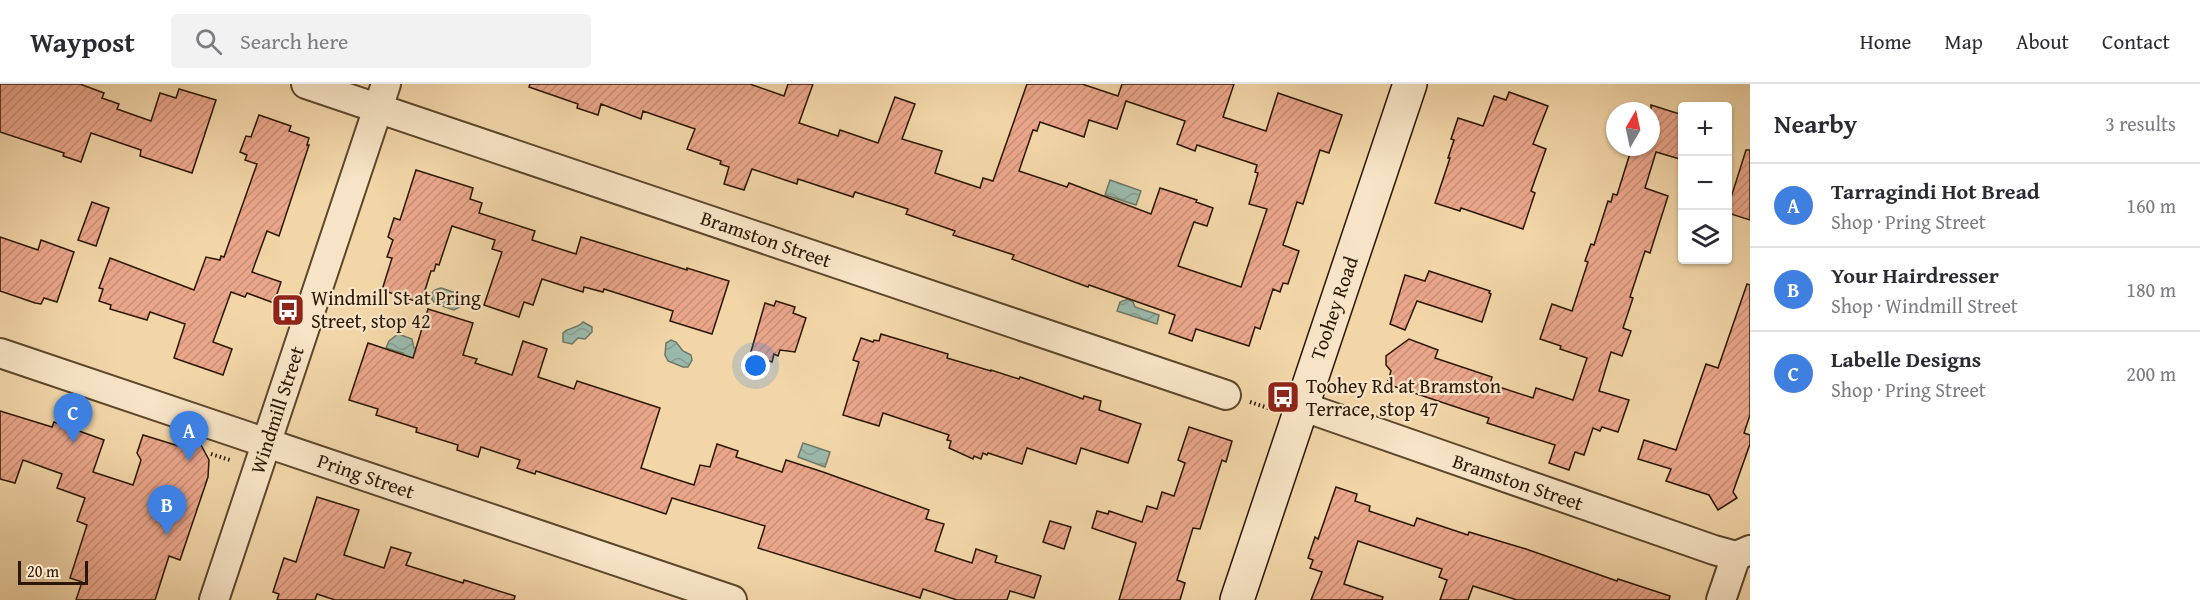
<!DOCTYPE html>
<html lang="en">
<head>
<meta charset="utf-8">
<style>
  body { margin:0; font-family:"Gentium Book Plus",serif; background:#f2f2f3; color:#2b2b33 }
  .controls { position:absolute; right:18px; top:18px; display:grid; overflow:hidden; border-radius:6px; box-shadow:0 2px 4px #0004 }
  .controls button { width:54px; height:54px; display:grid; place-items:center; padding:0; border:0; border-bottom:2px solid #e1e1e2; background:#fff; color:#2b2b33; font:30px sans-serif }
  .compass { position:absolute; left:1606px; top:18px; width:54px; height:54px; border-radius:50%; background:#fff; box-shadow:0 2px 4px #0004; rotate:9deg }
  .scale { position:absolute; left:18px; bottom:15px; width:70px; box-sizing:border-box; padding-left:6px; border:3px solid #2b1702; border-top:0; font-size:16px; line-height:21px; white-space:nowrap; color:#2b1702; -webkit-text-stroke:4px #f7e4c6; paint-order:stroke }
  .you { position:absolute; left:756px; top:282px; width:21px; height:21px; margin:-15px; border:4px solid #fff; border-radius:50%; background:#1a73e8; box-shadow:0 0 0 9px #1a73e833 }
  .badge { display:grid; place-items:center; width:39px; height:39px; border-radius:50%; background:#8f2418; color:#fff; font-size:20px; font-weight:700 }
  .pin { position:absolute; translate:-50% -50px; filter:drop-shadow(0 2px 3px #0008) }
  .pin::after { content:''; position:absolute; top:32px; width:21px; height:18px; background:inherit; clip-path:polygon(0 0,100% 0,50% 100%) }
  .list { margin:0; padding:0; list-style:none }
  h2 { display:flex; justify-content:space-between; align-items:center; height:78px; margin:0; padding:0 24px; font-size:26px }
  h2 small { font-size:20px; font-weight:400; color:#7c7c81 }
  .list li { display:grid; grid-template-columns:39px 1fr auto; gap:18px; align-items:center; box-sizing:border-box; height:84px; padding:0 24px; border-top:2px solid #e1e1e2 }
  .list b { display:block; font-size:22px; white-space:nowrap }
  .list p { margin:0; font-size:20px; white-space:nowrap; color:#7c7c81 }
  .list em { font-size:20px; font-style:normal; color:#7c7c81 }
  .icon { flex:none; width:33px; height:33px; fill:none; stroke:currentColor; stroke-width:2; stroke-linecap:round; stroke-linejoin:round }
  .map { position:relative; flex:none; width:1750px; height:516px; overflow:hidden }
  header { display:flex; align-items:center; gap:36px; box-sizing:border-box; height:84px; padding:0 30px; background:#fff; border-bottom:2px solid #e1e1e2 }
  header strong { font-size:28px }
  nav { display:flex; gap:33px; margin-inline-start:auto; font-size:21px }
  .search { width:420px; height:54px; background:#f2f2f3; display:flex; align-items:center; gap:15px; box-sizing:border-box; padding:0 21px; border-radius:6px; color:#7c7c81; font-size:22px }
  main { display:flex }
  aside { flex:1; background:#fff }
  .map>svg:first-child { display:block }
  .water { fill:url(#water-waves); stroke:#6e7867; stroke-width:1.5 }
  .building { fill:url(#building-hatch); stroke:#2b1702; stroke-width:1.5; fill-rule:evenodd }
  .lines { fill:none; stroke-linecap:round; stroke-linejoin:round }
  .street-casing { stroke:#5d472c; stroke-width:32 }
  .secondary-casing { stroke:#2b1702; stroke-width:36 }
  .path { stroke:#2b1702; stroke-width:4; stroke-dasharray:1.5 3; stroke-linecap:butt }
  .street { stroke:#f7e4c6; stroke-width:28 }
  .secondary { stroke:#f7e4c6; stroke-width:33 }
  .labels { text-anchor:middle; stroke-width:4.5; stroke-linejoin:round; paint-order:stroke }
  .street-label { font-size:20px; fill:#2b1702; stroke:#f7e4c6 }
  .poi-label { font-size:20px; fill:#2b1702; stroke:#f7e4c6; text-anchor:start }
</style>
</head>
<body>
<header>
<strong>Waypost</strong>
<div class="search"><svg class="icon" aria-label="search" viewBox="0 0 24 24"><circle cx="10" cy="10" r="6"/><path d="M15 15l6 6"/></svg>Search here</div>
<nav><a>Home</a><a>Map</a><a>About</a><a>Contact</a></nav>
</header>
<main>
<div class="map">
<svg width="1750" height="516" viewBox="0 0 1750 516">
  <defs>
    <pattern id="water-waves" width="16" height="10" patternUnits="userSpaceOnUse" patternTransform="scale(1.5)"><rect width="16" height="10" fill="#9bb9ab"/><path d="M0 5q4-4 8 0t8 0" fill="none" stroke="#869e92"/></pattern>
    <pattern id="building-hatch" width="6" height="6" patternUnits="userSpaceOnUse" patternTransform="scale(1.5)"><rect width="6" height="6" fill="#eaa68b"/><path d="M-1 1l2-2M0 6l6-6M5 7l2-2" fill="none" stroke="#c98e76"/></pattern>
  </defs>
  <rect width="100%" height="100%" fill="#f2d6a8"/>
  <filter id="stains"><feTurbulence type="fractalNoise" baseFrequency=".00333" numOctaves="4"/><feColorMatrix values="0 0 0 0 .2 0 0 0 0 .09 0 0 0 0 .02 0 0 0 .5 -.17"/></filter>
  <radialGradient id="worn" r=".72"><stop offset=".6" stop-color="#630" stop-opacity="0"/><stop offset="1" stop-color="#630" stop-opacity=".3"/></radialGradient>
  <g class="water">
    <path d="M1110 96 1141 107 1136 121 1105 111Z"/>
    <path d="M441 204 456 209 463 216V221L454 226 436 220 432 216V209L435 206Z"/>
    <path d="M1128 215 1133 218 1135 223 1159 231 1157 240 1117 227 1120 218Z"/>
    <path d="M583 238 592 243V248L585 255 578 254 572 260 563 258V249C569 243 577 245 583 238Z"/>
    <path d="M398 250 412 255 414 264 432 270 428 281 404 273 403 269 386 264 389 257Z"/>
    <path d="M671 256 676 258 683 267 691 271 692 276 688 283H683L668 277 665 271 666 259Z"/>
    <path d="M803 359 830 368 825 383 798 373Z"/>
  </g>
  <g class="building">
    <path d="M0 0H80L104 9 102 14 119 20 117 25 151 37 160 9 176 14 179 5 216 16 192 89 140 72 141 66 91 49 81 78 63 72 64 69 0 48Z"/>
    <path d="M530 0H750L784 12 788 0H813L799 39 838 52 840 46 878 59 895 13 915 20 902 55 942 67 935 89 980 104 983 94 993 97 1027 0H1082L1118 12 1122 0H1234L1223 33 1266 47 1278 9 1342 31 1329 69 1320 66 1303 120 1297 118 1283 161 1299 167 1288 200 1283 199 1280 208 1273 205 1260 245 1255 243 1249 262 1196 245 1192 257 1169 249 1175 231 1089 201 1088 203 1012 175 1014 171 953 151 955 147 906 130 908 125 855 108 853 113 798 95 797 100 752 85 744 106 724 100 729 83 720 80 721 77 687 65 695 45 643 27 641 35 601 20 598 31 577 24 578 20 529 3ZM1126 17 1185 37 1177 60 1195 67 1197 61 1257 81 1255 88 1258 89 1249 120 1267 125 1241 203 1178 182 1194 138 1207 142 1213 124 1196 118 1197 116 1160 104 1151 130 1069 99 1067 103 1019 87 1033 46 1037 47 1040 38 1084 53 1089 36 1117 45Z"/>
    <path d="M1509 8 1548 22 1533 60 1546 65 1531 107 1535 109 1523 145 1461 124 1460 127 1435 119 1450 74H1448L1454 56 1451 55 1458 34 1483 42 1494 12 1506 16Z"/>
    <path d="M1651 21 1683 31V76L1656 68 1645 104 1668 112 1650 169 1645 167 1630 213 1633 214 1623 244 1631 247 1622 272 1611 268 1599 307 1629 316 1618 348 1602 343 1600 347 1593 344 1584 371 1575 368 1569 386 1549 379 1555 361 1487 339 1489 334 1387 300 1391 287 1386 281V272L1409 255 1438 266 1435 274 1492 293 1490 300 1533 314 1536 304 1573 316 1587 274 1560 265 1561 262 1540 255 1552 220 1572 227 1588 178 1585 177 1591 160 1594 161 1608 117 1611 118 1613 110 1617 111 1632 63H1651Z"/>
    <path d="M259 31 291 42 289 47 309 54 307 61H309L279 152 267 147 252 188 281 198 274 219 247 209 245 213 231 208 213 258 232 265 223 291 174 274 185 240 150 228 147 236 110 225 111 221 99 217 103 205 99 204 110 174 194 206 206 173 220 176 221 172 224 173 257 80 245 76 247 71 240 68 246 52 251 53Z"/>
    <path d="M1746 66H1750V136L1728 129V123Z"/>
    <path d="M416 86 473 104 470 115 482 119 479 129 535 147 532 156 576 170 581 153 687 186V184L729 197 712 250 670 237 673 227 604 205 603 208 584 203 583 208 542 195 533 221 524 218 519 233 484 221 502 168 492 165 495 156 452 142 439 181 436 180 434 187H431L421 219 382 206 392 174 387 173 393 156 388 153 394 134 400 136Z"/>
    <path d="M92 118 109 124 96 162 78 156Z"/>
    <path d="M0 153 38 166 41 156 74 168 57 218 44 214 41 220 35 219 0 207Z"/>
    <path d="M1429 187 1490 207 1489 209 1491 210 1482 238 1417 217 1405 246 1390 240 1405 191 1425 197Z"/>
    <path d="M1747 200 1750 201V331L1744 349 1750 351V360L1733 408 1737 414 1718 426 1709 411 1666 397 1671 385 1638 375 1644 356 1676 366 1706 280 1718 284Z"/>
    <path d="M776 217 795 223 793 229 806 234 795 268 780 266 778 272 774 270 772 278 750 271 765 219 774 222Z"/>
    <path d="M428 225 473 239 463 271 477 275 475 279 512 291 523 257 547 265 538 293 574 305 577 297 660 324 641 384 694 401 700 381 710 383 717 360 738 367 736 373 782 388 786 376 823 388 929 426 926 435 944 440 935 467 972 479 976 465 997 472 995 478 1041 492 1034 514 1010 507 1007 516H957L923 505 920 514 758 464 765 442 672 414 666 430 536 387 535 390 517 384 520 376 481 363 478 373 457 366 458 361 416 348 417 344 376 331 378 325 349 316 368 259 413 274Z"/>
    <path d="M881 250 948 270 947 274 991 287V286L1019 295 1020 293 1083 315 1084 312 1101 317 1099 326 1141 340 1128 379 1081 364 1076 380 1027 364 1022 380 988 369 987 371 983 369 981 375 974 372 973 375 949 364 951 357 947 356 949 351 883 329 879 342 843 331 859 278 853 276 861 254 873 258 874 256 879 257Z"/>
    <path d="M0 327 52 343 54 338 104 356 93 388 133 401 141 376 137 369 143 351 182 363 186 351 201 361 209 376 208 393 180 476 169 472 155 516H76L82 498 70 494 87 441 77 437 85 414 57 404 62 390 23 376 15 399 0 395Z"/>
    <path d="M1189 343 1232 357 1226 378 1222 376 1200 445 1193 444 1177 496 1185 499 1180 516H1119L1136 459 1092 444 1097 427 1108 430 1109 427 1142 438 1147 422 1157 425 1162 408 1174 412 1185 379 1178 376Z"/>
    <path d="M1336 403 1357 410 1355 417 1370 422 1369 427 1414 442 1417 434 1468 451 1469 448 1526 465 1617 497 1618 495 1670 512 1669 516H1517L1473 502 1468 516H1440L1447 496 1439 493 1442 485 1358 457 1344 500 1383 513 1382 516H1311L1322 488 1310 484 1313 476 1308 474 1315 453 1318 455Z"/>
    <path d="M317 413 359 426 344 471 384 484 391 463 411 469 406 481 463 499 464 496 515 512 514 516H335L317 510 315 516H277L279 510 273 508 284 474 296 478Z"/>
    <path d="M1050 437 1071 443 1064 465 1043 458Z"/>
  </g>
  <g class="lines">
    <g class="street-casing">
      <g id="street">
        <path d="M306 0 1226 311"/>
        <path d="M0 269 732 516"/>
        <path d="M1301 322 1714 466 1736 472"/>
        <path d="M214 516 386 0"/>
        <path d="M1721 516 1736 472 1750 466"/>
      </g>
    </g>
    <g class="secondary-casing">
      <path id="secondary" d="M1237 516 1410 0"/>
    </g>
    <g class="path">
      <path d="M1250 318 1271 325"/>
      <path d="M211 370 230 376"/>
    </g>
    <use href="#street" class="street"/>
    <use href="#secondary" class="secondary"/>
  </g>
  <defs>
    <g id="bus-square" transform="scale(1.725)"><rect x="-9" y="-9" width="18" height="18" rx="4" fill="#8f2418" stroke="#f7e4c6"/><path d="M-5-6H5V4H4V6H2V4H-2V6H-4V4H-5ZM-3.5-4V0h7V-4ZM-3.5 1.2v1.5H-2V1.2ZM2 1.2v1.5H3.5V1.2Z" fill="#fff"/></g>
  </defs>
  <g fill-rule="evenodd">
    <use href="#bus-square" x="288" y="226"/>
    <use href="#bus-square" x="1283" y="313"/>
  </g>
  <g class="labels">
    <g class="street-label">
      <text transform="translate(766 155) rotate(19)" y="7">Bramston Street</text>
      <text transform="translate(1334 224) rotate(-71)" y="7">Toohey Road</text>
      <text transform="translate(277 326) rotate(-72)" y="7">Windmill Street</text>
      <text transform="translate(366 392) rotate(19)" y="7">Pring Street</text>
      <text transform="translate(1518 398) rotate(19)" y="7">Bramston Street</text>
    </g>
    <g class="poi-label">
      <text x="311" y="221">Windmill St at Pring<tspan x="311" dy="23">Street, stop 42</tspan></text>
      <text x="1306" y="309">Toohey Rd at Bramston<tspan x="1306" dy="23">Terrace, stop 47</tspan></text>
    </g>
  </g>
  <rect width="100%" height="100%" filter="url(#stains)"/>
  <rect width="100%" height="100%" fill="url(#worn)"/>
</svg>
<div class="controls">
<button>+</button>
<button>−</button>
<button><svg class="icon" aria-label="layers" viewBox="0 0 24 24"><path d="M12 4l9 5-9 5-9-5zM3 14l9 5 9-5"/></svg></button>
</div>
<svg class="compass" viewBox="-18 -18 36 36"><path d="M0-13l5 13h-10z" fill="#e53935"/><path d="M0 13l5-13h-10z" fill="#7c7c81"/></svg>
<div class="scale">20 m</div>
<div class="you"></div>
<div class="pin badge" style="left:189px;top:377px;background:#3f7fe0">A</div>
<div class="pin badge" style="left:167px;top:451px;background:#3f7fe0">B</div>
<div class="pin badge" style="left:73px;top:359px;background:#3f7fe0">C</div>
</div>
<aside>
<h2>Nearby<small>3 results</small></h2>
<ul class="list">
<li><span class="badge" style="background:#3f7fe0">A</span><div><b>Tarragindi Hot Bread</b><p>Shop · Pring Street</p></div><em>160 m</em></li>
<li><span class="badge" style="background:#3f7fe0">B</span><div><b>Your Hairdresser</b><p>Shop · Windmill Street</p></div><em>180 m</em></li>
<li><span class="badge" style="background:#3f7fe0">C</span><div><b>Labelle Designs</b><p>Shop · Pring Street</p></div><em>200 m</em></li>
</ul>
</aside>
</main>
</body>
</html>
